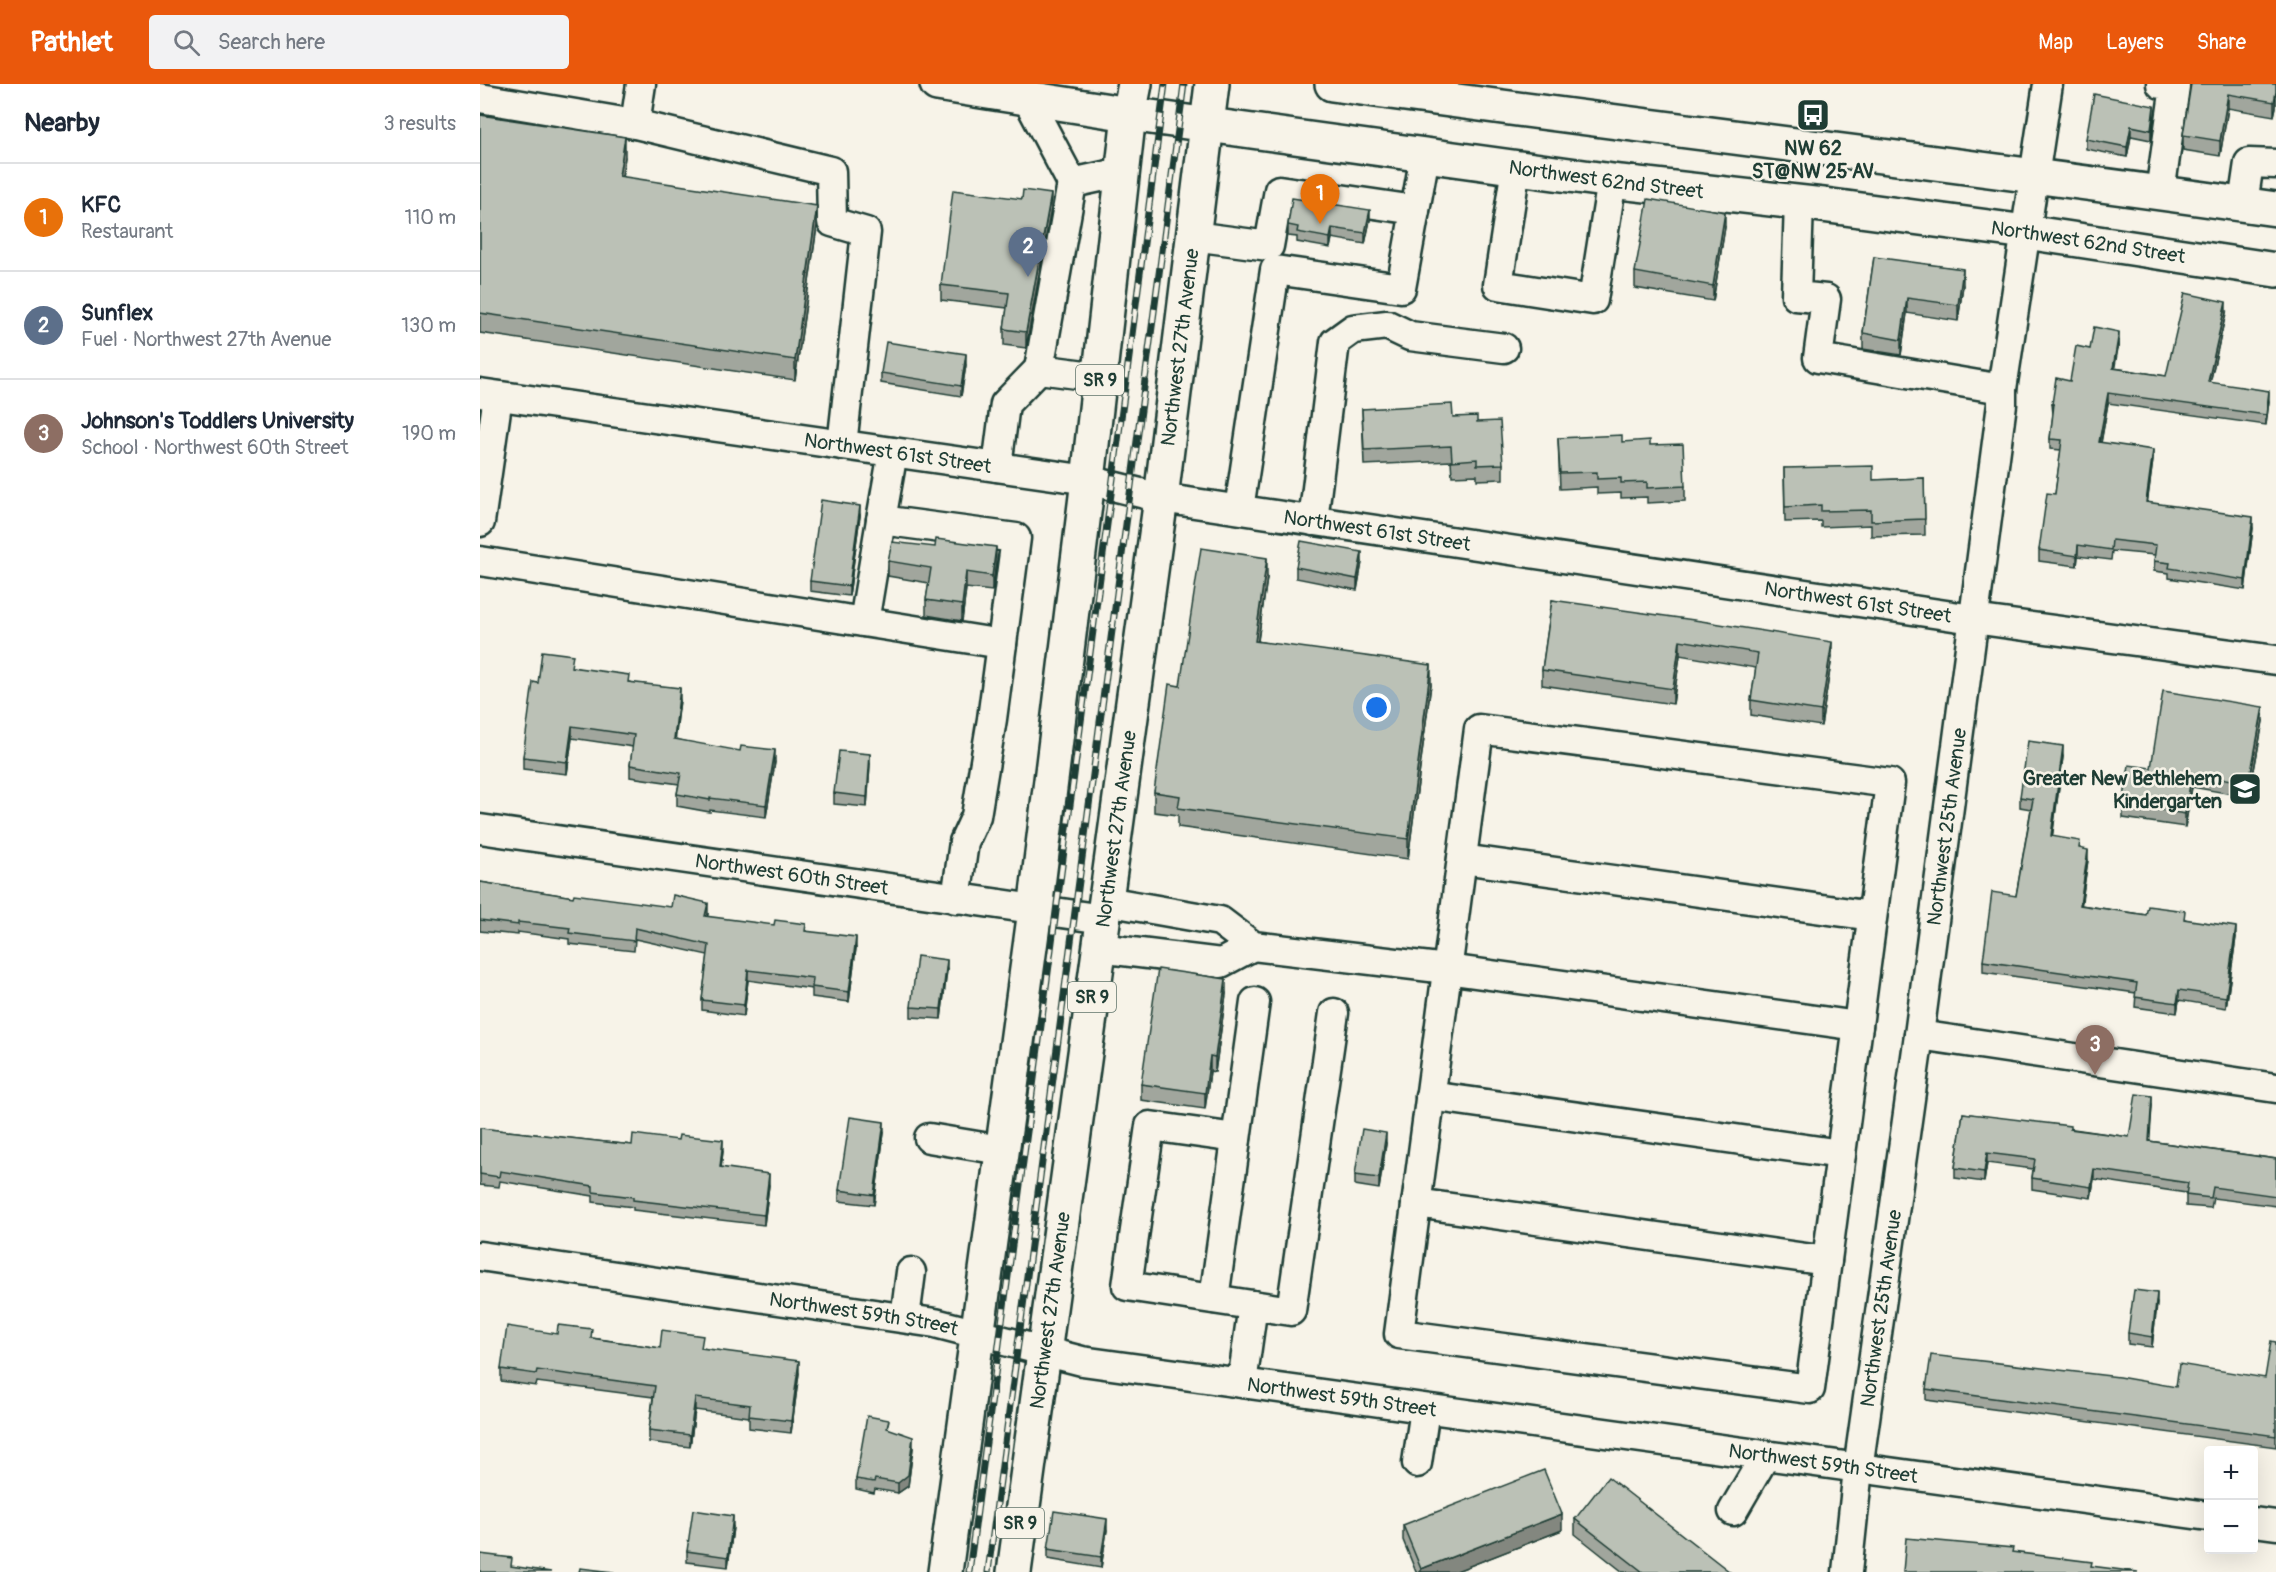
<!DOCTYPE html>
<html lang="en">
<head>
<meta charset="utf-8">
<style>
  body { margin:0; font-family:Pangolin,sans-serif; background:#f2f2f3; color:#1f2937 }
  .controls { position:absolute; right:18px; bottom:18px; display:grid; overflow:hidden; border-radius:6px; box-shadow:0 6px 24px #0002 }
  .controls button { width:54px; height:54px; display:grid; place-items:center; padding:0; border:0; border-bottom:2px solid #e0e1e3; background:#fff; color:#1f2937; font:30px sans-serif }
  .you { position:absolute; left:897px; top:624px; width:21px; height:21px; margin:-15px; border:4px solid #fff; border-radius:50%; background:#1a73e8; box-shadow:0 0 0 9px #1a73e833 }
  .badge { display:grid; place-items:center; width:39px; height:39px; border-radius:50%; background:#ea580c; color:#fff; font-size:20px; font-weight:700 }
  .pin { position:absolute; translate:-50% -50px; filter:drop-shadow(0 2px 3px #0008) }
  .pin::after { content:''; position:absolute; top:32px; width:21px; height:18px; background:inherit; clip-path:polygon(0 0,100% 0,50% 100%) }
  .list { margin:0; padding:0; list-style:none }
  h2 { display:flex; justify-content:space-between; align-items:center; height:78px; margin:0; padding:0 24px; font-size:26px }
  h2 small { font-size:20px; font-weight:400; color:#747a83 }
  .list li { display:grid; grid-template-columns:39px 1fr auto; gap:18px; align-items:center; box-sizing:border-box; height:108px; padding:0 24px; border-top:2px solid #e0e1e3 }
  .list b { display:block; font-size:22px; white-space:nowrap }
  .list p { margin:0; font-size:20px; white-space:nowrap; color:#747a83 }
  .list em { font-size:20px; font-style:normal; color:#747a83 }
  .icon { flex:none; width:33px; height:33px; fill:none; stroke:currentColor; stroke-width:2; stroke-linecap:round; stroke-linejoin:round }
  .map { position:relative; flex:none; width:1796px; height:1488px; overflow:hidden }
  header { display:flex; align-items:center; gap:36px; box-sizing:border-box; height:84px; padding:0 30px; background:#ea580c; color:#fff }
  header strong { font-size:28px }
  nav { display:flex; gap:33px; margin-inline-start:auto; font-size:21px }
  .search { width:420px; height:54px; background:#f2f2f3; display:flex; align-items:center; gap:15px; box-sizing:border-box; padding:0 21px; border-radius:6px; color:#747a83; font-size:22px }
  main { display:flex }
  aside { flex:1; background:#fff }
  .map>svg:first-child { display:block }
  .lines { fill:none; stroke-linecap:round; stroke-linejoin:round }
  .minor-casing { stroke:#1f3d34; stroke-width:33 }
  .major-casing { stroke:#1f3d34; stroke-width:38 }
  .minor { stroke:#f7f3e8; stroke-width:28 }
  .major { stroke:#f7f3e8; stroke-width:33 }
  .rail-casing { stroke:#1f3d34; stroke-width:7 }
  .rail { stroke:#f7f3e8; stroke-width:4.5; stroke-dasharray:14; stroke-linecap:butt }
  .wall { fill:#a1a69d; stroke:#1f3d34; stroke-width:1.5 }
  .shaded-wall { fill:#83877f; stroke:#1f3d34; stroke-width:1.5 }
  .building { fill:#bbc1b6; stroke:#1f3d34; stroke-width:1.5 }
  .labels { text-anchor:middle; stroke-width:5; stroke-linejoin:round; paint-order:stroke }
  .shield { fill:#f7f3e8; stroke:#60746a; stroke-width:1.5 }
  .shield-label { font-size:18px; font-weight:bold; fill:#1f3d34 }
  .poi-label { font-size:20px; font-weight:bold; fill:#1f3d34; stroke:#f7f3e8 }
  .street-label { font-size:20px; fill:#1f3d34; stroke:#f7f3e8 }
</style>
</head>
<body>
<header>
<strong>Pathlet</strong>
<div class="search"><svg class="icon" aria-label="search" viewBox="0 0 24 24"><circle cx="10" cy="10" r="6"/><path d="M15 15l6 6"/></svg>Search here</div>
<nav><a>Map</a><a>Layers</a><a>Share</a></nav>
</header>
<main>
<aside>
<h2>Nearby<small>3 results</small></h2>
<ul class="list">
<li><span class="badge" style="background:#e8710a">1</span><div><b>KFC</b><p>Restaurant</p></div><em>110 m</em></li>
<li><span class="badge" style="background:#5c6f8a">2</span><div><b>Sunflex</b><p>Fuel · Northwest 27th Avenue</p></div><em>130 m</em></li>
<li><span class="badge" style="background:#8d6e63">3</span><div><b>Johnson's Toddlers University</b><p>School · Northwest 60th Street</p></div><em>190 m</em></li>
</ul>
</aside>
<div class="map">
<svg width="1796" height="1488" viewBox="0 0 1796 1488">
  <rect width="100%" height="100%" fill="#f7f3e8"/>
  <filter id="ink" filterUnits="userSpaceOnUse"><feTurbulence type="fractalNoise" baseFrequency=".0167" numOctaves="2"/><feDisplacementMap in="SourceGraphic" scale="12" xChannelSelector="R" yChannelSelector="G"/><feConvolveMatrix kernelMatrix="1 2 1 2 8 2 1 2 1" color-interpolation-filters="sRGB"/></filter>
  <g filter="url(#ink)">
    <g class="lines">
      <g class="minor-casing">
        <g id="minor">
          <path d="M0 14 155 40 351 87 352 138 386 148 362 361"/>
          <path d="M547 14 592 99"/>
          <path d="M155 40 161 0"/>
          <path d="M1036 83 1018 201 1113 216 1132 96"/>
          <path d="M1680 109 1695 2 1681 0"/>
          <path d="M1319 118 1316 212 1346 215 1338 274 1522 305"/>
          <path d="M1763 120 1769 79 1796 80"/>
          <path d="M713 152 789 162 799 106 935 126"/>
          <path d="M620 293 559 285 592 99 643 88"/>
          <path id="s1" d="M0 309 608 396 681 414 1493 535 1796 576"/>
          <path d="M413 368 401 436 536 454 512 635 496 732 484 758 476 815"/>
          <path d="M517 383 525 320 559 285"/>
          <path d="M759 425 795 186 921 204 945 71"/>
          <path d="M833 437 855 258 873 245 907 241 930 252 1024 264"/>
          <path d="M0 438 18 312"/>
          <path d="M0 477 522 560"/>
          <path d="M384 538 401 436"/>
          <path d="M999 645 1410 699 1330 1305 919 1250Z"/>
          <path id="s2" d="M0 745 623 835"/>
          <path d="M982 775 1392 832"/>
          <path d="M626 817 740 837 773 862 967 885 1378 942"/>
          <path d="M619 864 741 879 773 862"/>
          <path d="M1439 951 1796 1004"/>
          <path d="M950 1012 1361 1070"/>
          <path d="M449 1054 521 1066"/>
          <path d="M756 1054 670 1042 647 1202 811 1227 854 929"/>
          <path d="M936 1119 1347 1177"/>
          <path id="s3" d="M0 1172 455 1239 602 1277 1728 1432"/>
          <path d="M734 1215 775 918"/>
          <path d="M425 1234 431 1188"/>
          <path d="M762 1299 773 1221"/>
          <path d="M937 1379 945 1325"/>
          <path d="M1253 1427 1285 1372"/>
          <path d="M1774 1438 1796 1441"/>
          <path id="s4" d="M1367 1488 1378 1385 1439 951 1522 320V305L1568 0"/>
        </g>
      </g>
      <g class="major-casing">
        <g id="major">
          <path id="s5" d="M457 0 649 30 1140 98 1343 121 1546 148 1796 186"/>
          <path d="M852 0C1167 44 1482 80 1796 125"/>
          <path d="M465 1488 555 826 608 396 649 30 655 0"/>
          <path id="s6" d="M534 1488 681 414 732 0"/>
        </g>
      </g>
      <use href="#minor" class="minor"/>
      <use href="#major" class="major"/>
      <g class="rail-casing">
        <g id="rail">
          <path d="M489 1488 685 0"/>
          <path d="M508 1488 704 0"/>
        </g>
      </g>
      <use href="#rail" class="rail"/>
    </g>
    <g class="wall">
      <path d="M1711 0H1796V23L1794 32 1748 24 1740 72 1703 66V51Z"/>
      <path d="M0 31 145 73 142 93 337 142 315 296 0 249Z"/>
      <path d="M1674 32 1671 56 1651 52 1647 73 1606 65V55Z"/>
      <path d="M571 125 546 264 524 261V245L527 224 461 216V201Z"/>
      <path d="M890 136 885 160 852 154 850 164 817 158V153L808 152V141Z"/>
      <path d="M1245 143 1233 217 1155 204V188Z"/>
      <path d="M1394 173 1483 201 1478 237 1427 229 1421 271 1383 265V249Z"/>
      <path d="M1746 229 1730 298 1789 317 1786 341 1628 319 1621 359 1673 376 1667 419 1773 444 1765 506 1689 494V489L1674 487 1675 471 1632 467 1631 476 1598 472 1597 482 1559 477V466L1575 410 1581 366 1570 365V355L1573 330 1572 320 1590 297 1610 265 1639 258 1634 284 1686 292Z"/>
      <path d="M486 281 481 312 401 299V289Z"/>
      <path d="M882 325 973 333 997 338 1023 380V395L997 396V391L972 392 971 377 884 381Z"/>
      <path d="M1078 354 1142 358 1170 361 1205 402V417L1167 419V413L1141 414V409L1117 410V403L1080 405Z"/>
      <path d="M1304 384 1393 396 1444 394 1445 451 1391 452V441L1341 443V437L1305 438Z"/>
      <path d="M380 432 369 512 330 507V497Z"/>
      <path d="M408 477 516 478 512 507 486 504 482 537 446 531V516L449 499 408 492Z"/>
      <path d="M882 478 877 506 816 494V483Z"/>
      <path d="M787 494 778 557 951 600 928 775 698 743V731L674 728V708L700 602Z"/>
      <path d="M1072 516 1352 573 1341 642 1271 631V616L1276 584 1200 571 1193 620 1062 601V586Z"/>
      <path d="M93 583 149 598 200 616 195 655 295 678 286 733 230 726V728L197 722V710L199 700 150 693V681L153 663 92 654 87 690 43 685V673L58 599Z"/>
      <path d="M1783 637 1769 713 1712 703 1705 743 1643 734V720L1671 684Z"/>
      <path d="M1583 673 1572 753 1600 764 1608 776 1601 821 1666 831 1705 835 1756 853 1746 924 1699 916 1697 929 1655 923 1656 909 1503 888V877L1536 812 1551 725 1540 723V713Z"/>
      <path d="M390 680 387 723 354 720V709Z"/>
      <path d="M0 798 93 813 228 830 227 833 326 847 376 864 369 918 332 913V905L268 896 264 932 222 926V916L228 871 155 855 154 867 89 860V855L38 848V851L0 847Z"/>
      <path d="M467 886 461 935 431 933V923Z"/>
      <path d="M746 910 735 988 730 987 725 1025 661 1016V1000Z"/>
      <path d="M1672 1022 1669 1057 1796 1075V1122L1733 1114 1731 1124 1706 1122V1109L1614 1095 1611 1114 1552 1105V1094L1553 1085 1507 1079 1504 1098 1475 1094V1084L1483 1029 1649 1053Z"/>
      <path d="M0 1044 152 1061 243 1067 241 1083 289 1101 284 1141 153 1126V1123L113 1118V1112L20 1097 19 1103 0 1101Z"/>
      <path d="M404 1049 394 1121 359 1117V1106Z"/>
      <path d="M906 1060 899 1105 875 1101V1091Z"/>
      <path d="M1677 1220 1672 1263 1648 1260V1249Z"/>
      <path d="M112 1254 180 1264H223L319 1289 311 1349 269 1344V1333L215 1326 210 1363 169 1358V1346L173 1313 57 1298 56 1302 21 1297V1285Z"/>
      <path d="M1796 1258V1363L1446 1316V1305L1696 1303 1785 1294Z"/>
      <path d="M409 1345 433 1364 428 1402 418 1409 395 1405 394 1409 376 1405V1395Z"/>
      <path d="M1095 1435 1250 1488H1143L1095 1450Z"/>
      <path d="M923 1441 1082 1446 974 1488H936L923 1456Z"/>
      <path d="M253 1443 248 1483 207 1478V1467Z"/>
      <path d="M627 1446 621 1484 568 1475V1465Z"/>
    </g>
    <g class="shaded-wall">
      <path d="M1796 8V23L1794 32V18Z"/>
      <path d="M1748 10V24L1740 72V57Z"/>
      <path d="M1674 22V32L1671 56V46Z"/>
      <path d="M1651 42V52L1647 73V63Z"/>
      <path d="M145 53V73L139 112V92Z"/>
      <path d="M571 110V125L546 264V248Z"/>
      <path d="M337 122V142L315 296V276Z"/>
      <path d="M890 126V136L885 160V149Z"/>
      <path d="M1245 128V143L1233 217V202Z"/>
      <path d="M852 144V154L850 164V154Z"/>
      <path d="M1483 185V201L1478 237V221Z"/>
      <path d="M1427 214V229L1421 271V256Z"/>
      <path d="M1746 218V229L1728 308V298Z"/>
      <path d="M1639 248V258L1633 294V284Z"/>
      <path d="M486 270V281L481 312V302Z"/>
      <path d="M1789 307V317L1786 341V331Z"/>
      <path d="M1628 309V319L1619 369V358Z"/>
      <path d="M1673 366V376L1666 429V418Z"/>
      <path d="M380 422V432L369 512V502Z"/>
      <path d="M1773 433V444L1765 506V496Z"/>
      <path d="M1598 461V472L1597 482V472Z"/>
      <path d="M516 463V478L512 507V492Z"/>
      <path d="M882 468V478L877 506V495Z"/>
      <path d="M787 474V494L775 576V557Z"/>
      <path d="M486 488V504L482 537V521Z"/>
      <path d="M1200 556V571L1193 620V605Z"/>
      <path d="M1352 558V573L1341 642V627Z"/>
      <path d="M951 581V600L928 775V755Z"/>
      <path d="M200 604V616L194 667V655Z"/>
      <path d="M1783 623V637L1769 713V699Z"/>
      <path d="M92 642V654L87 690V678Z"/>
      <path d="M1583 662V673L1571 763V752Z"/>
      <path d="M295 666V678L286 733V721Z"/>
      <path d="M390 670V680L387 723V713Z"/>
      <path d="M1712 689V703L1705 743V730Z"/>
      <path d="M1608 766V776L1600 831V821Z"/>
      <path d="M228 819V830L225 843V832Z"/>
      <path d="M1756 843V853L1746 924V913Z"/>
      <path d="M376 853V864L369 918V908Z"/>
      <path d="M467 876V886L461 935V925Z"/>
      <path d="M268 886V896L264 932V921Z"/>
      <path d="M746 895V910L735 988V973Z"/>
      <path d="M1699 906V916L1697 929V919Z"/>
      <path d="M730 972V987L725 1025V1009Z"/>
      <path d="M1672 1012V1022L1669 1067V1057Z"/>
      <path d="M404 1038V1049L394 1121V1111Z"/>
      <path d="M906 1049V1060L899 1105V1094Z"/>
      <path d="M243 1056V1067L240 1094V1083Z"/>
      <path d="M1507 1069V1079L1504 1098V1088Z"/>
      <path d="M1614 1085V1095L1611 1114V1103Z"/>
      <path d="M289 1090V1101L284 1141V1131Z"/>
      <path d="M1677 1209V1220L1672 1263V1253Z"/>
      <path d="M319 1277V1289L311 1349V1337Z"/>
      <path d="M215 1314V1326L210 1363V1351Z"/>
      <path d="M433 1353V1364L428 1402 418 1409V1399Z"/>
      <path d="M1082 1430V1446L974 1488H941V1485Z"/>
      <path d="M253 1432V1443L248 1483V1473Z"/>
      <path d="M627 1435V1446L621 1484V1473Z"/>
    </g>
    <g class="building">
      <path d="M1711 0H1796V8L1794 18 1748 10 1740 57 1703 51Z"/>
      <path d="M1614 10 1674 22 1671 46 1651 42 1647 63 1606 55Z"/>
      <path d="M0 31 145 53 139 92 337 122 315 276 0 229Z"/>
      <path d="M473 106 542 115 543 106 571 110 546 248 524 245 529 209 461 201Z"/>
      <path d="M812 114 890 126 885 149 852 144 850 154 817 148 818 143 808 141Z"/>
      <path d="M1168 115 1245 128 1233 202 1155 188Z"/>
      <path d="M1394 173 1483 185 1478 221 1427 214 1421 256 1383 249Z"/>
      <path d="M1705 209 1746 218 1728 298 1789 307 1786 331 1628 309 1619 358 1673 366 1666 418 1773 433 1765 496 1689 484 1690 479 1674 477 1676 461 1632 456 1631 466 1598 461 1597 472 1559 466 1567 409 1575 410 1582 356 1570 355 1574 320H1572L1576 294 1590 297 1596 262 1610 265 1614 243 1639 248 1633 284 1686 292Z"/>
      <path d="M406 258 486 270 481 302 401 289Z"/>
      <path d="M972 320 973 333 997 332V338L1020 337 1023 380 997 381V375L972 377 971 362 884 366 882 325Z"/>
      <path d="M1142 351V358L1170 356V361L1203 360 1205 402 1167 404V398L1141 399V394L1117 395V388L1080 389 1078 354Z"/>
      <path d="M1393 382V396L1444 394 1445 435 1391 437V426L1341 427V421L1305 423 1304 384Z"/>
      <path d="M341 416 380 422 369 502 330 497Z"/>
      <path d="M456 455 516 463 512 492 486 488 482 521 446 516 451 484 408 477 412 458 455 463Z"/>
      <path d="M821 457 882 468 877 495 816 483Z"/>
      <path d="M721 464 787 474 775 557 951 581 928 755 698 724 700 712 674 708 689 600 700 602Z"/>
      <path d="M1072 516 1221 537 1352 558 1341 627 1271 616 1278 569 1200 556 1193 605 1062 586Z"/>
      <path d="M62 567 93 571 91 583 149 591 148 598 200 604 194 655 260 667 261 662 295 666 286 721 230 714V716L197 710 201 689 150 681 154 651 92 642 87 678 43 673 53 598 58 599Z"/>
      <path d="M1683 607 1783 623 1769 699 1712 689 1705 730 1643 720 1649 681 1671 684Z"/>
      <path d="M1548 657 1583 662 1571 752 1600 757 1599 764 1608 766 1600 821 1666 831 1668 822 1705 827 1704 835 1756 843 1746 913 1699 906 1697 919 1655 913 1657 899 1503 877 1512 808 1536 812 1553 715 1540 713Z"/>
      <path d="M359 667 390 670 387 713 354 709Z"/>
      <path d="M0 798 93 813 94 810 191 823 193 811 228 819 225 832 294 841 295 836 326 840 325 847 376 853 369 908 332 903 333 894 268 886 264 921 222 916 229 861 155 844 154 857 89 849 90 844 38 838V841L0 836Z"/>
      <path d="M437 872 467 876 461 925 431 923Z"/>
      <path d="M678 885 746 895 735 973 730 972 725 1009 661 1000Z"/>
      <path d="M1656 1010 1672 1012 1669 1057 1796 1075V1112L1733 1103 1731 1114 1706 1111 1708 1099 1614 1085 1611 1103 1552 1094 1555 1075 1507 1069 1504 1088 1475 1084 1483 1029 1590 1042V1045L1649 1053Z"/>
      <path d="M370 1033 404 1038 394 1111 359 1106Z"/>
      <path d="M0 1044 152 1061 153 1050 198 1056 199 1051 243 1056 240 1083 289 1090 284 1131 153 1116V1113L113 1108V1102L20 1087 19 1093 0 1090Z"/>
      <path d="M882 1045 906 1049 899 1094 875 1091Z"/>
      <path d="M1654 1206 1677 1209 1672 1253 1648 1249Z"/>
      <path d="M78 1241 112 1245 111 1254 180 1264 182 1246 223 1252 221 1264 319 1277 311 1337 269 1332 270 1321 215 1314 210 1351 169 1346 175 1302 57 1286 56 1290 21 1285 27 1242 77 1250Z"/>
      <path d="M1791 1257 1796 1258V1352L1446 1305 1451 1271 1639 1293 1696 1303 1699 1280 1785 1294Z"/>
      <path d="M387 1332 409 1336 407 1344 433 1353 428 1391 418 1399 395 1395 394 1398 376 1395Z"/>
      <path d="M1064 1386 1082 1430 941 1485 923 1441Z"/>
      <path d="M1128 1393 1250 1488H1163L1095 1435Z"/>
      <path d="M213 1426 253 1432 248 1473 207 1467Z"/>
      <path d="M574 1427 627 1435 621 1473 568 1465Z"/>
      <path d="M1426 1454 1533 1464 1532 1468 1612 1478 1611 1482 1658 1488H1423Z"/>
      <path d="M0 1470 32 1474 31 1482 71 1488H0Z"/>
      <path d="M100 1484 134 1488H99Z"/>
    </g>
  </g>
  <defs>
    <g id="bus-square" transform="scale(1.725)"><rect x="-9" y="-9" width="18" height="18" rx="4" fill="#1f3d34" stroke="#f7f3e8"/><path d="M-5-6H5V4H4V6H2V4H-2V6H-4V4H-5ZM-3.5-4V0h7V-4ZM-3.5 1.2v1.5H-2V1.2ZM2 1.2v1.5H3.5V1.2Z" fill="#fff"/></g>
    <g id="school-square" transform="scale(1.725)"><rect x="-9" y="-9" width="18" height="18" rx="4" fill="#1f3d34" stroke="#f7f3e8"/><path d="M0-5L7-2L0 1L-7-2ZM-4 1L0 2.5L4 1V4Q0 6-4 4Z" fill="#fff"/></g>
  </defs>
  <g fill-rule="evenodd">
    <use href="#bus-square" x="1333" y="31"/>
    <use href="#school-square" x="1765" y="705"/>
  </g>
  <g class="labels">
    <g class="shield">
      <rect x="596" y="281" width="48" height="30" rx="4.5"/>
      <rect x="588" y="898" width="48" height="30" rx="4.5"/>
      <rect x="516" y="1424" width="48" height="30" rx="4.5"/>
    </g>
    <g class="shield-label">
      <text x="620" y="302">SR 9</text>
      <text x="612" y="919">SR 9</text>
      <text x="540" y="1445">SR 9</text>
    </g>
    <g class="poi-label">
      <text x="1333" y="71">NW 62<tspan x="1333" dy="23">ST@NW 25 AV</tspan></text>
      <text x="1742" y="701" text-anchor="end">Greater New Bethlehem<tspan x="1742" dy="23">Kindergarten</tspan></text>
    </g>
    <g class="street-label">
      <text dy="7" stroke="none"><textPath href="#s5" startOffset="676">Northwest 62nd Street</textPath></text>
      <text dy="7" stroke="none"><textPath href="#s5" startOffset="1162">Northwest 62nd Street</textPath></text>
      <text dy="7" stroke="none"><textPath href="#s6" startOffset="1236">Northwest 27th Avenue</textPath></text>
      <text dy="7" stroke="none"><textPath href="#s1" startOffset="422">Northwest 61st Street</textPath></text>
      <text dy="7" stroke="none"><textPath href="#s1" startOffset="908">Northwest 61st Street</textPath></text>
      <text dy="7" stroke="none"><textPath href="#s1" startOffset="1394">Northwest 61st Street</textPath></text>
      <text dy="7" stroke="none"><textPath href="#s6" startOffset="750">Northwest 27th Avenue</textPath></text>
      <text dy="7" stroke="none"><textPath href="#s4" startOffset="752">Northwest 25th Avenue</textPath></text>
      <text dy="7" stroke="none"><textPath href="#s2" startOffset="315">Northwest 60th Street</textPath></text>
      <text dy="7" stroke="none"><textPath href="#s4" startOffset="266">Northwest 25th Avenue</textPath></text>
      <text dy="7" stroke="none"><textPath href="#s6" startOffset="264">Northwest 27th Avenue</textPath></text>
      <text dy="7" stroke="none"><textPath href="#s3" startOffset="388">Northwest 59th Street</textPath></text>
      <text dy="7" stroke="none"><textPath href="#s3" startOffset="874">Northwest 59th Street</textPath></text>
      <text dy="7" stroke="none"><textPath href="#s3" startOffset="1360">Northwest 59th Street</textPath></text>
    </g>
  </g>
</svg>
<div class="controls">
<button>+</button>
<button>−</button>
</div>
<div class="you"></div>
<div class="pin badge" style="left:840px;top:140px;background:#e8710a">1</div>
<div class="pin badge" style="left:548px;top:193px;background:#5c6f8a">2</div>
<div class="pin badge" style="left:1615px;top:991px;background:#8d6e63">3</div>
</div>
</main>
</body>
</html>
